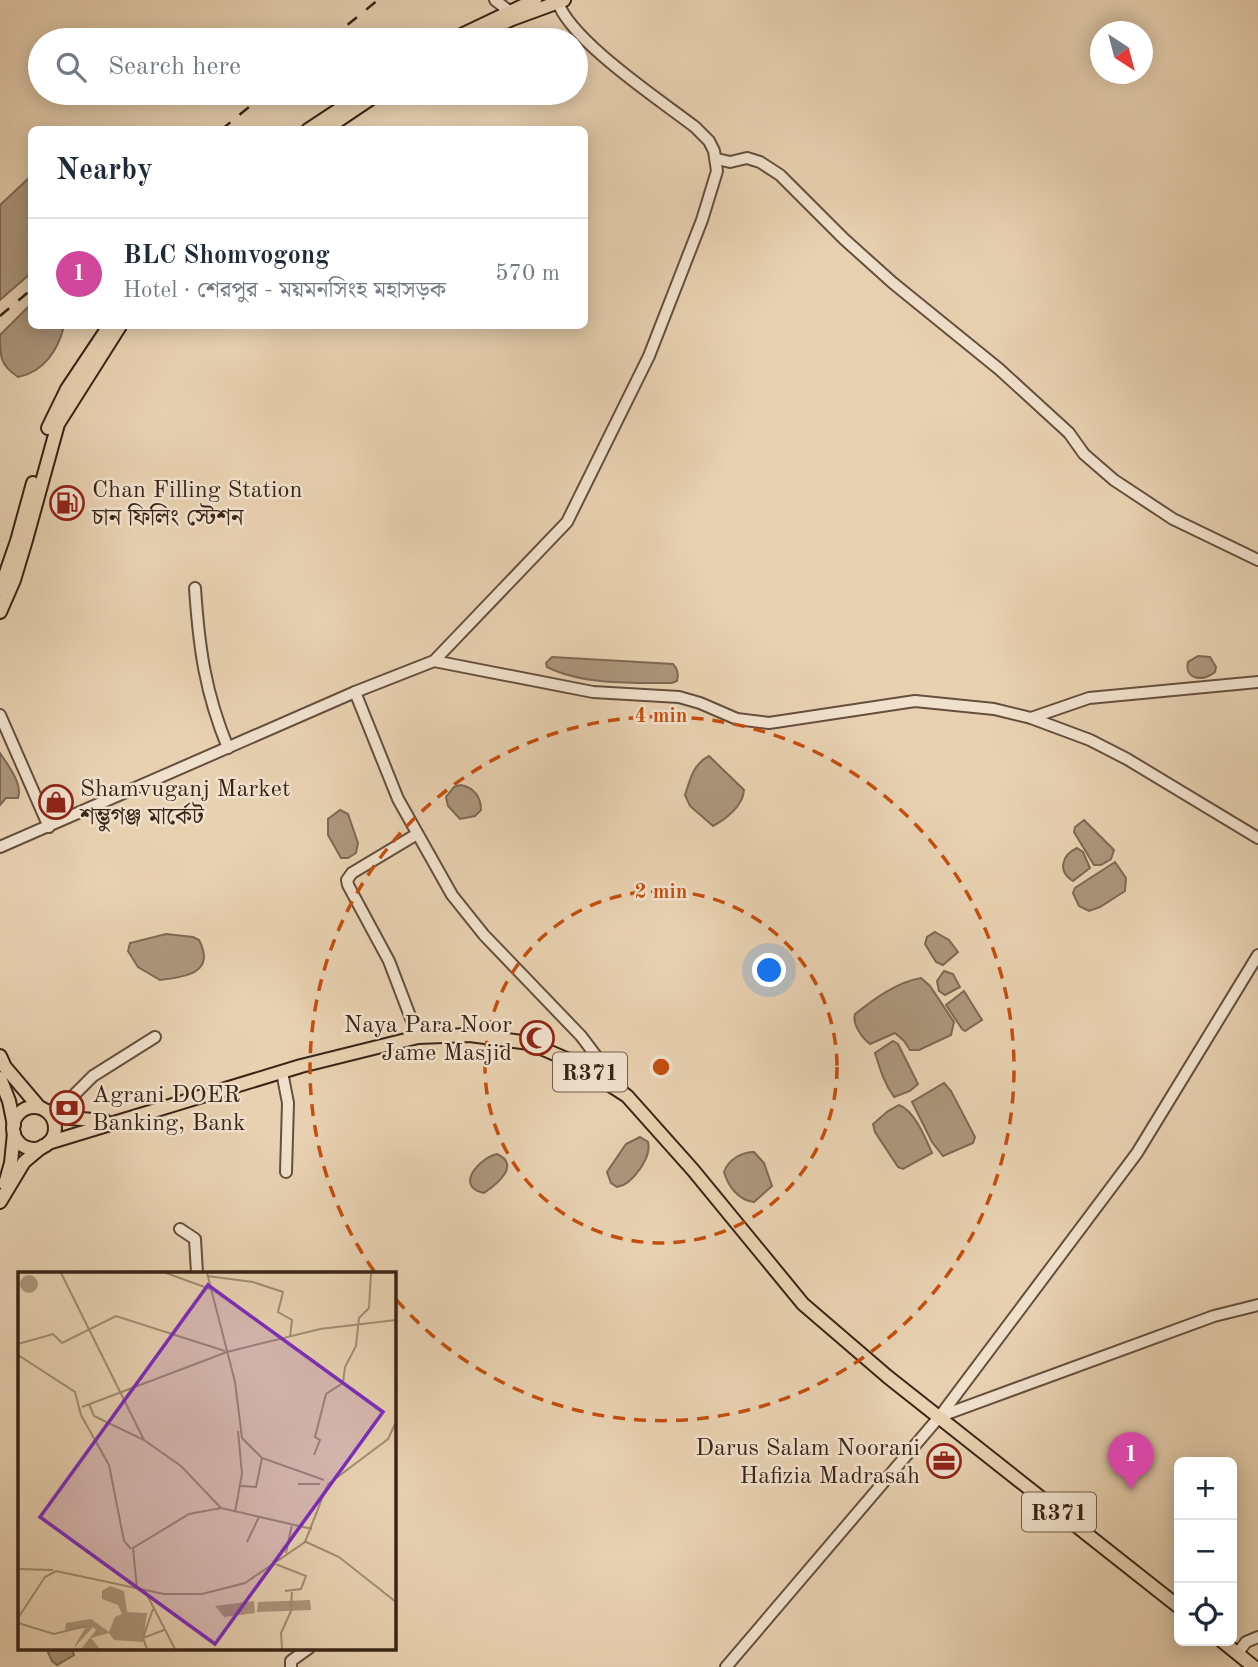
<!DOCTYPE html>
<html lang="en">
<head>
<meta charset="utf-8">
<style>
  body { margin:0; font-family:"Old Standard TT","Noto Serif Bengali",serif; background:#f6f6f7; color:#1f2937 }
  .controls { position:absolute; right:21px; bottom:21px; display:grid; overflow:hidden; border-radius:10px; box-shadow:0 4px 18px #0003 }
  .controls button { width:63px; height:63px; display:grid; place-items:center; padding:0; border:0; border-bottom:2px solid #e0e1e3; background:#fff; color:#1f2937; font:35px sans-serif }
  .compass { position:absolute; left:1090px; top:21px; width:63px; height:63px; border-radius:50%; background:#fff; box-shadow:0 4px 18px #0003; rotate:144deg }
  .you { position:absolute; left:770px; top:971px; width:24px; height:24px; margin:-18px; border:5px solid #fff; border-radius:50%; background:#1a73e8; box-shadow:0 0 0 10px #1a73e833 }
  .badge { display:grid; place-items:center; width:46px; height:46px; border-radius:50%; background:#0b8043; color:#fff; font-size:23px; font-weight:700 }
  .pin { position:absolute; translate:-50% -58px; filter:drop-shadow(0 2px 4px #0008) }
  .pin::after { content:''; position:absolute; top:37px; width:24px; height:21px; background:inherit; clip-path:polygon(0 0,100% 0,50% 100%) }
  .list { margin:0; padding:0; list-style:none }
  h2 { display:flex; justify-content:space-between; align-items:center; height:91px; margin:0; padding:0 28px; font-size:30px }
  h2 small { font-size:23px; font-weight:400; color:#747a83 }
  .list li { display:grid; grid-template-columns:46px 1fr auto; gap:21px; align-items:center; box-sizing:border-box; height:112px; padding:0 28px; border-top:2px solid #e0e1e3 }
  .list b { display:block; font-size:26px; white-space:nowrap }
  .list p { margin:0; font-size:23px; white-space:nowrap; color:#747a83 }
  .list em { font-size:23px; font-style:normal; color:#747a83 }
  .icon { flex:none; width:38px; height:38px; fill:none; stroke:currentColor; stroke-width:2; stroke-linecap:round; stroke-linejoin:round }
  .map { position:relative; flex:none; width:1258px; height:1667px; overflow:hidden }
  .search { position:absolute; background:#fff; box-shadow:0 4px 18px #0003; left:28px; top:28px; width:560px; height:77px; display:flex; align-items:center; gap:18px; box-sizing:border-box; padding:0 24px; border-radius:38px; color:#747a83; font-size:26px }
  .panel { position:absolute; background:#fff; box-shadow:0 4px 18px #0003; left:28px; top:126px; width:560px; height:203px; border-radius:10px }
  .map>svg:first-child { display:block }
  .water { fill:#ac967c; stroke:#7e6853; stroke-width:2 }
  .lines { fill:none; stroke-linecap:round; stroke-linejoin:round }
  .minor-casing { stroke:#654f3d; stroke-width:14 }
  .major-casing { stroke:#392416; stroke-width:16 }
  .minor { stroke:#f0e1cc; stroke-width:10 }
  .major { stroke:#e8d1b1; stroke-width:12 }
  .rail { stroke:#392416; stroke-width:2.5; stroke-dasharray:12 12; stroke-linecap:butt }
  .ring { fill:none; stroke:#c54e0e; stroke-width:3.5; stroke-dasharray:12 9 }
  .labels { text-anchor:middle; stroke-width:5; stroke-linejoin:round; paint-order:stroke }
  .shield { fill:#f0e1cc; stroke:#705d4d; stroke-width:2 }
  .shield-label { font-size:23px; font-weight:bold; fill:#392416 }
  .poi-label { font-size:24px; fill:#392416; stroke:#f0e1cc; text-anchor:start }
  .inset-road { fill:none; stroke:#a28c73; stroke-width:2 }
  .view { fill:#7b2cbf; fill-opacity:0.15; stroke:#7b2cbf; stroke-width:3.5 }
  .inset-edge { fill:none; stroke:#392416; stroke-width:3.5 }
  .centre { fill:#c54e0e; stroke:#f0e1cc; stroke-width:3.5 }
  .ring-label { font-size:21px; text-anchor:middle; font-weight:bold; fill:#c54e0e; stroke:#f0e1cc; stroke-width:5; stroke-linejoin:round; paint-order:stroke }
</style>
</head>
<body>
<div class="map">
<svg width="1258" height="1667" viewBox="0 0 1258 1667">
  <rect width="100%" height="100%" fill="#e8d1b1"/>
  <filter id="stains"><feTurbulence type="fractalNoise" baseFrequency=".00286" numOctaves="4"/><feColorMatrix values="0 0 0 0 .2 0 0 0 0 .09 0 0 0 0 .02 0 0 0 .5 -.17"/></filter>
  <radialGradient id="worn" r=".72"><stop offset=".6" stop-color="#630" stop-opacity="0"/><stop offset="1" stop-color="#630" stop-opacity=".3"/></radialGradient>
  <g class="water">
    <path d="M31 176V273L0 300V205Z"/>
    <path d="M31 304 32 326H64C58 350 44 372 18 377 0 365 0 357 0 335Z"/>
    <path d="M1198 656 1210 657 1216 667 1215 672C1204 682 1184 680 1188 662Z"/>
    <path d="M552 657 673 664C678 669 679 674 677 681L672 683C633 683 583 685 547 667L546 663Z"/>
    <path d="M0 753C8 765 23 784 18 798H6L0 805Z"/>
    <path d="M709 756 744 790C743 806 726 819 713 826L690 806 685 795C690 780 693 764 709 756Z"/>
    <path d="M460 785C474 787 481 797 481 810L475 816 460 819 448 806 446 797 454 787Z"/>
    <path d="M340 810 348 814 358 843 356 853 348 858H341L328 835V819Z"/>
    <path d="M1084 820 1114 850 1111 859 1101 865H1094L1074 832 1075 827Z"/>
    <path d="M1077 848 1083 852 1090 868 1073 881C1057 871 1062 855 1077 848Z"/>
    <path d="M1115 862 1126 878 1125 891 1100 907 1089 911 1079 906 1073 893 1075 888Z"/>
    <path d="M935 932 949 940 958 952 943 965 936 962 925 944 927 937Z"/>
    <path d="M166 934 193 937 199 940C216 973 186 977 160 980L138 967 128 951 130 943Z"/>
    <path d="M944 971 953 974 960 987 945 995 939 991 937 981Z"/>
    <path d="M921 978 930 986 954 1022 951 1035 919 1050H910L904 1041 895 1033 870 1044C862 1038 852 1024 855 1014 874 999 897 982 921 978Z"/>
    <path d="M964 991 982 1020 965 1031 962 1029 946 1005Z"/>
    <path d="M893 1041 898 1044 918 1084 910 1091 894 1097C884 1083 880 1069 875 1053Z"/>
    <path d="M944 1083 951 1091 975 1137 973 1143 943 1156 932 1142 912 1102Z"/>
    <path d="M899 1105C914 1110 926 1139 932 1153L903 1169 898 1167 875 1132 873 1124 888 1111Z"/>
    <path d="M640 1137 648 1142C652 1157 632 1185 617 1187L611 1183 607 1172 626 1144Z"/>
    <path d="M754 1152 764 1163 772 1186 754 1202C738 1200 728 1186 724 1172 728 1160 741 1152 754 1152Z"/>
    <path d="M497 1154C521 1165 497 1184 484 1193 454 1187 479 1158 497 1154Z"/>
    <path d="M46 1648H72L74 1655 57 1665 52 1661Z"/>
  </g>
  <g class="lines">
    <g class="minor-casing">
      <g id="minor">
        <path d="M495 0 509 11"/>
        <path d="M717 159 730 162 747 158 760 162 780 175 844 239 893 283 999 369 1069 433 1084 454 1114 480 1173 519 1258 560"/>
        <path d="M195 588C199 648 205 692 228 748"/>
        <path d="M434 661 593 692 679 697 700 703 737 719 769 723 915 701 994 709 1031 718 1089 698 1258 682"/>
        <path d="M355 692 398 799 452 895 484 935 581 1036 625 1094"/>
        <path d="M0 715 49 827"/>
        <path d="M1031 718 1090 740 1127 759 1258 838"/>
        <path d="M417 834 352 873 347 880 348 885 389 961 418 1037"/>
        <path d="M0 847 355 692 434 661 567 522 649 356 702 220 717 171 714 151 709 141 695 127C660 100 569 40 557 0"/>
        <path d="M282 1072 288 1103 286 1172"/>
        <path d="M55 1114 93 1076 155 1037"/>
        <path d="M180 1229 195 1239 197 1273"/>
        <path d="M941 1416 1214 1316 1258 1305"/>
        <path d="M1238 1653 1246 1642 1258 1637"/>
        <path d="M291 1667V1661L309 1648"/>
        <path d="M726 1667 940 1416 1137 1153 1258 955"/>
      </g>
    </g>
    <g class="major-casing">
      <g id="major">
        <path d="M451 40 535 0"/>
        <path d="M468 40 512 19 564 0"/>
        <path d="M308 130 364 93"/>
        <path d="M324 130 379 93"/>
        <path d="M48 428 67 389 109 326"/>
        <path d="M0 590 17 541 33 483"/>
        <path d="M0 612 14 580 26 540 58 424 120 326"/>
        <path d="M0 1056 5 1067 39 1107"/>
        <path d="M0 1078 9 1101 14 1125"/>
        <circle cx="34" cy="1128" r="21"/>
        <path d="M47 1111 70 1118 105 1121"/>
        <path d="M48 1143 301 1066 418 1037 470 1035 529 1043 576 1063 627 1096 693 1170 803 1304 888 1377 1179 1607"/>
        <path d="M5 1184 11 1163 14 1133"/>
        <path d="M0 1202 24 1162 43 1146"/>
        <path d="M1222 1641 1254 1667"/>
      </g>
    </g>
    <use href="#minor" class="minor"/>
    <use href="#major" class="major"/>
    <g class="rail">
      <path d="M329 40 378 0"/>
      <path d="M221 130 266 93"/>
      <path d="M0 316 32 289"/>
    </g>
  </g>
  <g class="ring">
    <circle cx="661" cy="1067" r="176"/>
    <path d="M374 1271A352 352 0 1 1 395 1298"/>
  </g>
  <defs>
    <g id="fuel-ring" transform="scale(1.75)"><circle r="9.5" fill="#f0e1cc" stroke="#8f2418" stroke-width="1.5"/><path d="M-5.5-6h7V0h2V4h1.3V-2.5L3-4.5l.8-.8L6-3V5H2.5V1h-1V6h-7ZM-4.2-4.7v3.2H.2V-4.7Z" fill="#8f2418"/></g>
    <g id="shop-ring" transform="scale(1.75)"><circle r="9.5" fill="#f0e1cc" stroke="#8f2418" stroke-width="1.5"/><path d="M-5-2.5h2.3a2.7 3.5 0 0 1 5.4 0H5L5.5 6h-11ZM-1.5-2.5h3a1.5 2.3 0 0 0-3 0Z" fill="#8f2418"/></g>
    <g id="mosque-ring" transform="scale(1.75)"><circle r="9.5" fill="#f0e1cc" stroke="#8f2418" stroke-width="1.5"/><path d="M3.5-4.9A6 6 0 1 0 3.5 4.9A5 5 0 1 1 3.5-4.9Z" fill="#8f2418"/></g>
    <g id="bank-ring" transform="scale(1.75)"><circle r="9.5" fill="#f0e1cc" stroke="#8f2418" stroke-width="1.5"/><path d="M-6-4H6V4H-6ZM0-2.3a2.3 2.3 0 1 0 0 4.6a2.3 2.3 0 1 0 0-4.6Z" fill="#8f2418"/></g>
    <g id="office-ring" transform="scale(1.75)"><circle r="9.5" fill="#f0e1cc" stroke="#8f2418" stroke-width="1.5"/><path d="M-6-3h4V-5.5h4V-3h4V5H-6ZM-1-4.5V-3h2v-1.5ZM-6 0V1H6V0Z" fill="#8f2418"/></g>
  </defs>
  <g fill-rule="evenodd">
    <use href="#fuel-ring" x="67" y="503"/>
    <use href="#shop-ring" x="56" y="802"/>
    <use href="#mosque-ring" x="537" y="1038"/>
    <use href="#bank-ring" x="67" y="1108"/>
    <use href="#office-ring" x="944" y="1461"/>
  </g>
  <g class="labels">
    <g class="shield">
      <rect x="553" y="1052.5" width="74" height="39" rx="5"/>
      <rect x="1022" y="1492.5" width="74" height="39" rx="5"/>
    </g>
    <g class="shield-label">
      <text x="590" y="1080">R371</text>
      <text x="1059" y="1520">R371</text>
    </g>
    <g class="poi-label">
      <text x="92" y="497">Chan Filling Station<tspan x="92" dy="28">চান ফিলিং স্টেশন</tspan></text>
      <text x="80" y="796">Shamvuganj Market<tspan x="80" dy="28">শম্ভুগঞ্জ মার্কেট</tspan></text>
      <text x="512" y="1032" text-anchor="end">Naya Para Noor<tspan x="512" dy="28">Jame Masjid</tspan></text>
      <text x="92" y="1102">Agrani DOER<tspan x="92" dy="28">Banking, Bank</tspan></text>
      <text x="920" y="1455" text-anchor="end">Darus Salam Noorani<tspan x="920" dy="28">Hafizia Madrasah</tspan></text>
    </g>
  </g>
  <g transform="translate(18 1272)">
    <rect width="378" height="378" fill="#e8d1b1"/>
    <path d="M2 12a9 9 0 1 1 18 0a9 9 0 1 1-18 0ZM92 314 106 319 109 340 129 341 125 370 96 368 91 361 73 366 82 377H63L78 358 75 355 55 377 67 356 47 358 48 351 73 347 91 360 97 345 104 342 100 333 84 327V319ZM292 328 293 338 239 340 240 330ZM236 329 237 341 206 345 197 334Z" fill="#ac967c"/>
    <path class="inset-road" d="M43 1 126 168M148 1 192 17M189 1 217 110 224 166 244 186 306 208M189 4 235 10 265 20 260 40 274 48 272 65M0 72 35 62 44 71 98 44 207 79M0 83 57 120 63 143 91 193 106 269 113 277M71 132 76 144 126 168 163 194 203 236M64 135 209 80 302 57 378 48M296 183 302 168 297 165 308 122 325 111 327 95 338 74 341 46 351 36 353 1M280 212H302M309 213 370 167 378 150M223 214 238 215 244 186M217 240 224 202 220 159M286 269 321 285 378 330M229 270 241 245M268 281 274 252M255 291 288 304 283 317 267 319M0 297 35 298M119 317 115 276 171 242 203 236 294 257M127 319 157 377M0 346 27 305 38 299 146 322H184L227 311 287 270 309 214M0 351 36 362 68 354M125 366 146 358M129 377 125 366 135 337M264 377 263 361 273 339 274 317"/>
    <path class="view" d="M190 13 365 140 197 372 22 245Z"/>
    <rect width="378" height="378" class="inset-edge"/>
  </g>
  <circle cx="661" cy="1067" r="10" class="centre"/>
  <g class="ring-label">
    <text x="661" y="722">4 min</text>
    <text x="661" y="898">2 min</text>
  </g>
  <rect width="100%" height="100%" filter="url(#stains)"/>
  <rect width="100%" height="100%" fill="url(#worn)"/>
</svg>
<div class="controls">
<button>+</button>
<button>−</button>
<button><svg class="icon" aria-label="locate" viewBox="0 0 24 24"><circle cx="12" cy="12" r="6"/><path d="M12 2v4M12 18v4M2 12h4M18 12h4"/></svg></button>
</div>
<svg class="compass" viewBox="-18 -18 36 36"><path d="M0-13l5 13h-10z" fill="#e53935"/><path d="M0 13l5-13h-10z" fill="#747a83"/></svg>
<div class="you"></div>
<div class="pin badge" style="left:1131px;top:1490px;background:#d1479c">1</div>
<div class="search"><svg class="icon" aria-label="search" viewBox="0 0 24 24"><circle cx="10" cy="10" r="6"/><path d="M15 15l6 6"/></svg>Search here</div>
<section class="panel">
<h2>Nearby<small></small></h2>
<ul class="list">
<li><span class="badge" style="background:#d1479c">1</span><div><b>BLC Shomvogong</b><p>Hotel · শেরপুর - ময়মনসিংহ মহাসড়ক</p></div><em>570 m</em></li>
</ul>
</section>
</div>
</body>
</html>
